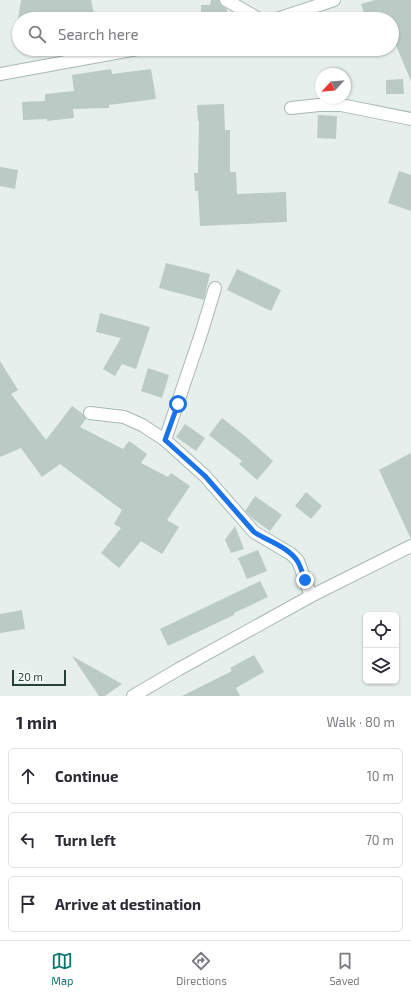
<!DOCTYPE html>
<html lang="en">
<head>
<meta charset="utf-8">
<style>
  body { margin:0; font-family:"Exo 2",sans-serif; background:#f2f2f3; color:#2b2b33 }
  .controls { position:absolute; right:12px; bottom:12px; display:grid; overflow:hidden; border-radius:6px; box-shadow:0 1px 3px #0004 }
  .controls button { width:36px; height:36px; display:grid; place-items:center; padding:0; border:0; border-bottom:1px solid #e1e1e2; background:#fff; color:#2b2b33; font:20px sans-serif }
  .compass { position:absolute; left:315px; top:68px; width:36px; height:36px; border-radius:50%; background:#fff; box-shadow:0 1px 3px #0004; rotate:244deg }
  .scale { position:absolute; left:12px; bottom:10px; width:54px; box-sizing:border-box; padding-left:4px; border:2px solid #24423a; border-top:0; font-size:11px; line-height:14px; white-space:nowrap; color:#24423a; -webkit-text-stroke:3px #f7fbf9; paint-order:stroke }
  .stop { position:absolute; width:12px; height:12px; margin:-9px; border:3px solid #1a73e8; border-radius:50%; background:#fff }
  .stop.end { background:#1a73e8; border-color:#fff; box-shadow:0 1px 4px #0008 }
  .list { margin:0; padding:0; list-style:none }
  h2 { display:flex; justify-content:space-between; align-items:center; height:52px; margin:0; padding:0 16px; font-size:17px }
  h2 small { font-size:13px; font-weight:400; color:#7c7c81 }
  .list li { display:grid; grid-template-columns:26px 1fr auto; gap:12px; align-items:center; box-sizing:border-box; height:56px; margin:0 8px 8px; padding:0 8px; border:1px solid #e1e1e2; border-radius:6px }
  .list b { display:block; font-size:15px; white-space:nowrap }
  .list em { font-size:13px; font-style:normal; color:#7c7c81 }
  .icon { flex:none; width:22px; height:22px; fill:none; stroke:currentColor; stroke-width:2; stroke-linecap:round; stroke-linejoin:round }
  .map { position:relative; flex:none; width:411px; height:696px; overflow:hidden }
  .search { position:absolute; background:#fff; box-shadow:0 1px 3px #0004; left:12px; right:12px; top:12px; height:44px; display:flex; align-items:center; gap:10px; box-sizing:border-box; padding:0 14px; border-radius:22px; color:#7c7c81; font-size:15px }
  .sheet { height:244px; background:#fff }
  nav { display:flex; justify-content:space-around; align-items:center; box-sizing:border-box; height:56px; border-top:1px solid #e1e1e2; background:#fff; font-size:11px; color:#7c7c81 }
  nav a { display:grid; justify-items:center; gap:2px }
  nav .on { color:#0f766e }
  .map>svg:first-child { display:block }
  .building { fill:#bbcac4 }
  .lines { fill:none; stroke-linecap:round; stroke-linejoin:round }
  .minor-casing { stroke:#a8b8b2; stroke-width:14 }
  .minor { stroke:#fff; stroke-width:12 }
  .route { stroke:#1a73e8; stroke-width:5 }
</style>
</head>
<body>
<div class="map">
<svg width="411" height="696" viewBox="0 0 411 696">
  <rect width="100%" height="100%" fill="#e6efeb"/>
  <g class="building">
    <path d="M21 0H91L95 19H18Z"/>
    <path d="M211 0H219L220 4 227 9V19H201V5H210Z"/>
    <path d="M375 0H411V81L392 36V19H366L361 4Z"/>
    <path d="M111 69 112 74 151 69 156 99 109 105V108L73 109 74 118 47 121V119L23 120 22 102 45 101V94L74 91 72 75Z"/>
    <path d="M403 79 404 94H386V80Z"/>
    <path d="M224 104 225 130H230V172H236L237 194 286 192 287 222 200 226 198 191H195L194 173H198L199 121H198L197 105Z"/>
    <path d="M318 115 337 116 336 139 317 138Z"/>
    <path d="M0 167 18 170 15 189 0 186Z"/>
    <path d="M399 171 411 175V211L388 203Z"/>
    <path d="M166 263 210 274 204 300 159 288Z"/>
    <path d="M237 269 281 290 271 311 227 290Z"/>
    <path d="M100 313 150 327 136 369 122 364 115 376 103 369 121 338 96 332Z"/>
    <path d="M0 361 18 390 11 394 46 440 72 406 83 414 86 419 80 427 123 449 129 441 147 454 141 463 168 477 171 473 190 486 167 520 179 527 162 554 141 541 119 568 101 553 121 528 114 524 122 510 60 464 42 477 21 448 0 457Z"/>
    <path d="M148 368 169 375 162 398 141 391Z"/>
    <path d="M222 418 246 437 273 461 257 480 239 464 242 461 209 435Z"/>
    <path d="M185 424 205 438 196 451 176 437Z"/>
    <path d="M411 453V539L379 470Z"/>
    <path d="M306 492 322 506 311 519 295 506Z"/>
    <path d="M255 496 282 515 270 531 253 519 245 511Z"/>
    <path d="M235 526 244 549 231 553 225 540Z"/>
    <path d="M258 550 267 571 247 579 238 558Z"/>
    <path d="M260 581 268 597 234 613V615L168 646 160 629Z"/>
    <path d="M22 610 25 629 0 633V614Z"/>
    <path d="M254 655 264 672 236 688 240 696H182L232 671 230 668Z"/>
    <path d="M72 656 122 684 105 696H99Z"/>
  </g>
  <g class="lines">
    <g class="minor-casing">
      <g id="minor">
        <path d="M226 0 259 19"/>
        <path d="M277 19 334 0"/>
        <path d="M0 74 137 49"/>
        <path d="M291 108 319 105H341L411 119"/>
        <path d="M90 413 124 417 142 425 165 440 205 476 254 532 291 554 298 561 311 596"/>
        <path d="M165 440 201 334 215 288"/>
        <path d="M133 696 179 669 311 596 411 546"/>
      </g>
    </g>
    <use href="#minor" class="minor"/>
  </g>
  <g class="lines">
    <path class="route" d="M178 404 165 440 205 476 254 532C268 541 289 547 298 562 301 568 303 574 305 580"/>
  </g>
</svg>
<div class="controls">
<button><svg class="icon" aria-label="locate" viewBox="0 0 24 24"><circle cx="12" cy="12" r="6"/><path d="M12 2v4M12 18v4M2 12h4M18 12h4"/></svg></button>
<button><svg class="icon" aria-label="layers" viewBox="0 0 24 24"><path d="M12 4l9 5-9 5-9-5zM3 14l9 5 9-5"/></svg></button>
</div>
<svg class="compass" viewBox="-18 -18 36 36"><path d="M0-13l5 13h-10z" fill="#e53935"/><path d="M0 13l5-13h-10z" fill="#7c7c81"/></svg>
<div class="scale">20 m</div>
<div class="stop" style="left:178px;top:404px"></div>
<div class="stop end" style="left:305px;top:580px"></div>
<div class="search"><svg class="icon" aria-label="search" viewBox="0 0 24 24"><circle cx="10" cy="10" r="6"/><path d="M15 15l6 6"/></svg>Search here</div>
</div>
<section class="sheet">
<h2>1 min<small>Walk · 80 m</small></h2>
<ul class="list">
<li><svg class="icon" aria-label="ahead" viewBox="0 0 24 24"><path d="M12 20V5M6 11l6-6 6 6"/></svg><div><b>Continue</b></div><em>10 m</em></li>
<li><svg class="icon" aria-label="left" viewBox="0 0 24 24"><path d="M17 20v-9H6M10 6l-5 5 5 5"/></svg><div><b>Turn left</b></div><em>70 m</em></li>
<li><svg class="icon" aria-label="arrive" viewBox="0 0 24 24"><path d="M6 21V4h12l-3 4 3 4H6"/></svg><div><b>Arrive at destination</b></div></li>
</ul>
</section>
<nav>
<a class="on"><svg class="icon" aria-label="map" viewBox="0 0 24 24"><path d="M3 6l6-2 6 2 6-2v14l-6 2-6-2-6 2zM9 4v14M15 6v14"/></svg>Map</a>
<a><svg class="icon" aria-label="directions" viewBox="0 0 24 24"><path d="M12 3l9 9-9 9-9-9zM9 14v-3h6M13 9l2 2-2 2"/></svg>Directions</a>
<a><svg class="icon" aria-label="saved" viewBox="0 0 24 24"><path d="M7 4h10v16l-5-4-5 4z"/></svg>Saved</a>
</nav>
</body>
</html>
